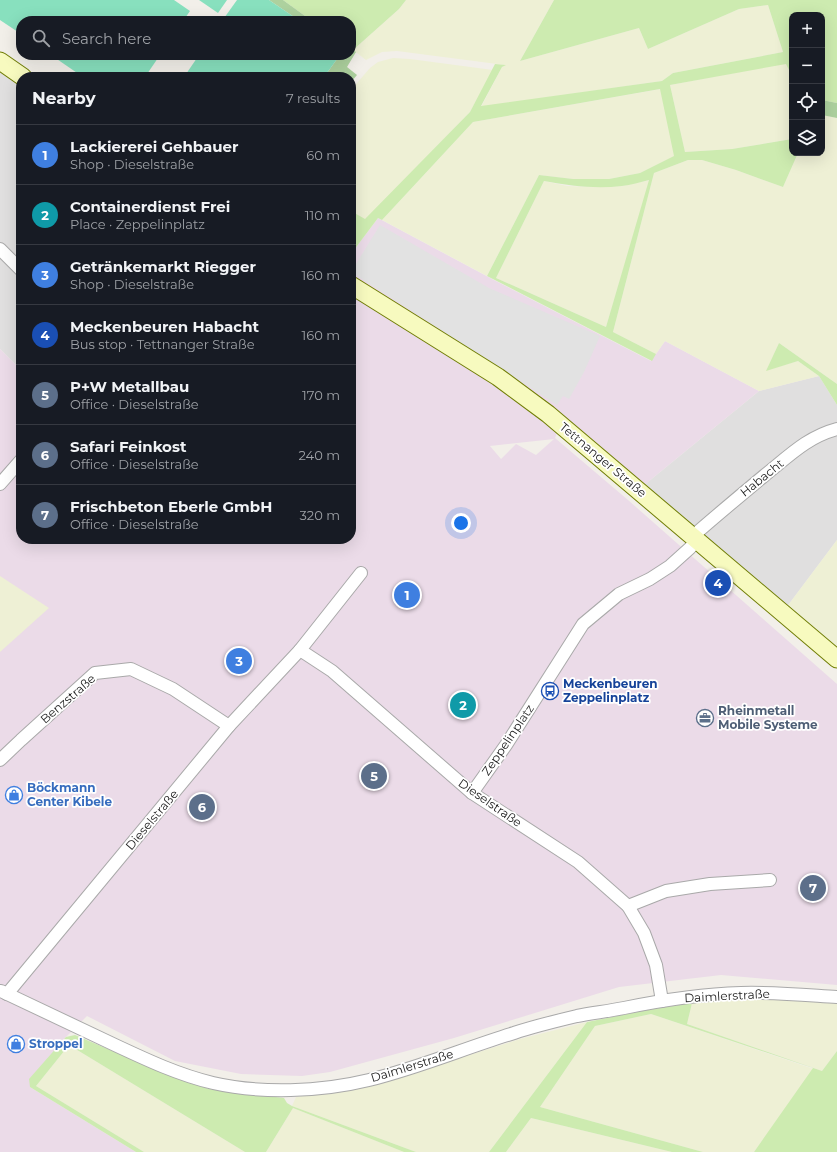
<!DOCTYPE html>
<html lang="en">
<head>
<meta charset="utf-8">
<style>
  body { margin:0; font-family:Montserrat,sans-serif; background:#242831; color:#f1f3f6 }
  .controls { position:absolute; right:12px; top:12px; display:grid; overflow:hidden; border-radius:8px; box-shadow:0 4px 16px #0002 }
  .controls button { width:36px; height:36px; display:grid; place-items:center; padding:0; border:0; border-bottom:1px solid #363941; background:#171b24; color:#f1f3f6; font:20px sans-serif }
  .you { position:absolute; left:461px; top:523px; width:14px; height:14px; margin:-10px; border:3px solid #fff; border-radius:50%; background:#1a73e8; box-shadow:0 0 0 6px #1a73e833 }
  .badge { display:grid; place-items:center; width:26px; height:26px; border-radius:50%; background:#d40000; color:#fff; font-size:13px; font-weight:700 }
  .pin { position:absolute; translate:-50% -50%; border:2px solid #fff; box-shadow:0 1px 4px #0006 }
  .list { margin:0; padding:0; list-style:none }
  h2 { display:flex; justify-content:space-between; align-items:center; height:52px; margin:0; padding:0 16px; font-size:17px }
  h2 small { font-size:13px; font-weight:400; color:#9ea1a6 }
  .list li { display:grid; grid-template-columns:26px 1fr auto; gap:12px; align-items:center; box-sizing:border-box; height:60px; padding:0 16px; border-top:1px solid #363941 }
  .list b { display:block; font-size:15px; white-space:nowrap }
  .list p { margin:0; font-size:13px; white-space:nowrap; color:#9ea1a6 }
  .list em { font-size:13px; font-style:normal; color:#9ea1a6 }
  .icon { flex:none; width:22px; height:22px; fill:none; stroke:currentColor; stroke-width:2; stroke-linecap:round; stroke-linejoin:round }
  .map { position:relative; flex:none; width:837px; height:1152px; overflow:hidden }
  .search { position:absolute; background:#171b24; box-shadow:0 4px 16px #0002; left:16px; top:16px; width:340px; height:44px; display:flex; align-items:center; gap:10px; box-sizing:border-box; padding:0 14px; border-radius:16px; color:#9ea1a6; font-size:15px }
  .panel { position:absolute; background:#171b24; box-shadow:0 4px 16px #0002; left:16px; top:72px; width:340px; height:472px; border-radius:16px }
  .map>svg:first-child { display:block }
  .residential { fill:#e0dfdf }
  .industrial { fill:#ebdbe8; fill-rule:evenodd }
  .farmland { fill:#eef0d5 }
  .grass { fill:#cdebb0; fill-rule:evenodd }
  .forest { fill:#add19e }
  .pitch { fill:#88e0be }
  .parking { fill:#e2e2e2 }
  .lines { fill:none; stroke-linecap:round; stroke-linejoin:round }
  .minor-casing { stroke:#a9a9a9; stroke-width:14 }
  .secondary-casing { stroke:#707d05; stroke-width:19 }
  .minor { stroke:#fff; stroke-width:12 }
  .secondary { stroke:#f7fabf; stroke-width:17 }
  .labels { text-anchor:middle; stroke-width:3.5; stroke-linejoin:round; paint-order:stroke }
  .street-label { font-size:12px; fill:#222; stroke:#fff }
  .transit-label { font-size:12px; font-weight:bold; fill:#164399; stroke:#fff; text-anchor:start }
  .service-label { font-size:12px; font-weight:bold; fill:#4e5e75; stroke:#fff; text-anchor:start }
  .shop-label { font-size:12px; font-weight:bold; fill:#366cbe; stroke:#fff; text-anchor:start }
</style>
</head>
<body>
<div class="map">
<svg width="837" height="1152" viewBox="0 0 837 1152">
  <rect width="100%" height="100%" fill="#f2efe9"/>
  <g class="residential">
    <path d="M0 63 21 77V370L0 349Z"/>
    <path d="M819 376 837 405V540L786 608 643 486 759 391Z"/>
  </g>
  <path class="industrial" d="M378 218 494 280 651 361 665 341 759 391 643 486 562 420 555 438 628 500 837 684V985L721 975 619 987 454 1038 330 1072 302 1076 241 1074 175 1061 87 1016 66 1037 30 1087 136 1152H0V349L21 370V539H351V254ZM554 439 536 455 516 444 501 459 490 446Z"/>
  <g class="farmland">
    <path d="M406 0H554L520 61 639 28 648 49 739 9 768 5 783 52 673 73 662 81 481 107 502 67 505 65 397 51 382 52 366 60 353 50 399 9Z"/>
    <path d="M393 58 410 59 493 70 470 112 365 220 351 211V90L370 68 378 62Z"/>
    <path d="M786 63 792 76V139L732 149 685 152 670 85Z"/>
    <path d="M661 89 675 156 640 173 609 179H573L539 175 487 276 382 220 473 122Z"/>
    <path d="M822 115 837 118V384L779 343 767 370 798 361 819 376 759 391 665 341 656 354 613 332 654 173 688 160H702L736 170 783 187 798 153H822Z"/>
    <path d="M650 180 606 327 496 278 544 181 567 186 594 187 623 186Z"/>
    <path d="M837 540V648L786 608Z"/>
    <path d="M0 576 49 608 0 652Z"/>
    <path d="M769 997 837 1001V1051L822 1071 687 1024 692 1003 729 1000Z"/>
    <path d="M651 1014 814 1069 754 1152H703L540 1107 595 1026Z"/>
    <path d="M587 1022 489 1152H416L292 1106 296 1097 374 1085 412 1074 463 1057 520 1039Z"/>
    <path d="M69 1045 245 1152H144L36 1086Z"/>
    <path d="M293 1108 404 1152H266Z"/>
    <path d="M531 1118 672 1152H506Z"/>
  </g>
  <g class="grass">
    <path d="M283 0H406L399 9 353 50 351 48V21H312Z"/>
    <path d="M554 0H837V103L822 100V15H792V76L786 64 670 85 685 152 732 149 792 139V153H798L783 187 736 170 702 160H688L654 173 613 332 656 354 652 361 487 276 539 175 573 179H609L640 173 674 156 660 89 473 122 382 220 378 218 351 254V211L365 219 470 112 495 64 506 65 502 67 481 106 662 81 673 73 783 52 768 5 739 9 648 49 639 28 520 61ZM649 180 606 327 496 278 544 181C571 186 595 189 622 186 631 185 640 182 649 180Z"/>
    <path d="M779 343 837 384V405L819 376 798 361 766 371Z"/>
    <path d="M692 1003 687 1024 822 1071 837 1051V1152H754L813 1068 651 1014 595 1026 540 1107 703 1152H672L531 1118 506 1152H489L587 1022 647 1010Z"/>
    <path d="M75 1035 171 1076 209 1089 284 1098 287 1103 292 1106 416 1152H404L293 1108 266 1152H245L69 1045 36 1086 144 1152H136L30 1087 29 1079 66 1037Z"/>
  </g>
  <g class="forest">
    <path d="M269 0H283L312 21H300Z"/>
    <path d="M351 48 356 52 347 67 357 75 351 82V77H324L340 55H351Z"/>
    <path d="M822 100 837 103V118L822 115Z"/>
  </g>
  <g class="pitch">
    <path d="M0 0H174L190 11 183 21H21V34L0 20Z"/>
    <path d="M199 0H227L218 13Z"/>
    <path d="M237 0H269L300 21H222Z"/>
    <path d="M51 55H160L145 77H83Z"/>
    <path d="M199 55H340L324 77H184Z"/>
  </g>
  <path class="parking" d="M380 225 489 288 600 336 584 372 569 399 563 396 557 405 351 272Z"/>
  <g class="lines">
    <g class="minor-casing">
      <g id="minor">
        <path d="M0 249 21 270"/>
        <path d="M0 484 21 460"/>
        <path d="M693 536C717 515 741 495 765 475 789 456 807 437 837 429"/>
        <path d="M300 650 361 573"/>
        <path d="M0 760 21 740 95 673 131 669 173 689 229 726"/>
        <path d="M472 793 506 745 583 624 619 594 650 579 670 566 690 548 697 540"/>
        <path d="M628 906 666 891 710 884 770 880"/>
        <path d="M1 991C39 1009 77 1027 115 1045 147 1060 179 1075 213 1083 261 1094 320 1092 369 1080 418 1068 465 1048 514 1033 535 1026 556 1021 577 1016 593 1013 609 1011 624 1008 663 1000 702 994 741 993 773 992 805 995 837 997"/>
        <path d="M7 994 229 726 300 650 332 671 472 793 578 862 628 906 644 933 656 965 662 1001"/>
      </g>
    </g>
    <g class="secondary-casing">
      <g id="secondary">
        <path d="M0 61 23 77"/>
        <path d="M351 285 498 377 548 414 837 659"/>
      </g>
    </g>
    <use href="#minor" class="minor"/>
    <use href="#secondary" class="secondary"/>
  </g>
  <defs>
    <g id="bus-ring" transform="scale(0.9)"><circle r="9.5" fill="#fff" stroke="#1a4fb4" stroke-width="1.5"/><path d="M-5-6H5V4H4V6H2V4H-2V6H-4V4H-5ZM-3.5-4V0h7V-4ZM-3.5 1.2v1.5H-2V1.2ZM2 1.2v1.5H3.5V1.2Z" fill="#1a4fb4"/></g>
    <g id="office-ring" transform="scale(0.9)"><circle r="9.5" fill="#fff" stroke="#5c6f8a" stroke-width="1.5"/><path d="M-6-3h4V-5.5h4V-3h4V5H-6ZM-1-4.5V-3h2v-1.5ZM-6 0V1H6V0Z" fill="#5c6f8a"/></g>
    <g id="shop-ring" transform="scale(0.9)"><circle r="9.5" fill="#fff" stroke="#3f7fe0" stroke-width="1.5"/><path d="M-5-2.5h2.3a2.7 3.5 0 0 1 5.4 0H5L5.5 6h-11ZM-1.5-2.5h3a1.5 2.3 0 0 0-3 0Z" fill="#3f7fe0"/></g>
  </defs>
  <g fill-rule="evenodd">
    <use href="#bus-ring" x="550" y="691"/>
    <use href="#office-ring" x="705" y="718"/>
    <use href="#shop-ring" x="14" y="795"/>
    <use href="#shop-ring" x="16" y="1044"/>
  </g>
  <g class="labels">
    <g class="street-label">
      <text transform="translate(603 460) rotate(40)" y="4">Tettnanger Straße</text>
      <text transform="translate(762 478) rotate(-39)" y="4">Habacht</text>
      <text transform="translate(68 699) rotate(-41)" y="4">Benzstraße</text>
      <text transform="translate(508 740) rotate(-56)" y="4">Zeppelinplatz</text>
      <text transform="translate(490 803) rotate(35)" y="4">Dieselstraße</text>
      <text transform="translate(152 820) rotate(-50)" y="4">Dieselstraße</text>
      <text transform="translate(727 996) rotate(-3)" y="4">Daimlerstraße</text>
      <text transform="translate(412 1066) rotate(-17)" y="4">Daimlerstraße</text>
    </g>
    <g class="transit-label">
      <text x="563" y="688">Meckenbeuren<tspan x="563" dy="14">Zeppelinplatz</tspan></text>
    </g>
    <g class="service-label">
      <text x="718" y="715">Rheinmetall<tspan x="718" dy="14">Mobile Systeme</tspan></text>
    </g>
    <g class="shop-label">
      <text x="27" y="792">Böckmann<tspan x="27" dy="14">Center Kibele</tspan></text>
      <text x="29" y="1048">Stroppel</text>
    </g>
  </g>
</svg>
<div class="controls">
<button>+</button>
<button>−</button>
<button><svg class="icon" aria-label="locate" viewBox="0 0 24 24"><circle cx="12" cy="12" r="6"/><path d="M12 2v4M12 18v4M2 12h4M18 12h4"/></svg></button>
<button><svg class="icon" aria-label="layers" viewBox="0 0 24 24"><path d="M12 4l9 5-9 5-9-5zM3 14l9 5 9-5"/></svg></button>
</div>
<div class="you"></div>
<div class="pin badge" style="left:407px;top:595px;background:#3f7fe0">1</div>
<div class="pin badge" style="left:463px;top:705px;background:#0f9aa8">2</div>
<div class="pin badge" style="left:239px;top:661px;background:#3f7fe0">3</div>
<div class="pin badge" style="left:718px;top:583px;background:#1a4fb4">4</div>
<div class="pin badge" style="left:374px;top:776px;background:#5c6f8a">5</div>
<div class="pin badge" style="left:202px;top:807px;background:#5c6f8a">6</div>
<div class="pin badge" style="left:813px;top:888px;background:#5c6f8a">7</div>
<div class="search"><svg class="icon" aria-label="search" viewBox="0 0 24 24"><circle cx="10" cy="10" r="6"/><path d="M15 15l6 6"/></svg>Search here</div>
<section class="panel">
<h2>Nearby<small>7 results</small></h2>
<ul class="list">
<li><span class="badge" style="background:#3f7fe0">1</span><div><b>Lackiererei Gehbauer</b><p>Shop · Dieselstraße</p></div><em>60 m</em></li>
<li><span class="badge" style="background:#0f9aa8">2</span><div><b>Containerdienst Frei</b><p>Place · Zeppelinplatz</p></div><em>110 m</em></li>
<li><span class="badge" style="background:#3f7fe0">3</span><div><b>Getränkemarkt Riegger</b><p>Shop · Dieselstraße</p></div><em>160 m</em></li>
<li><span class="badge" style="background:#1a4fb4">4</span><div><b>Meckenbeuren Habacht</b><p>Bus stop · Tettnanger Straße</p></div><em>160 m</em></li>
<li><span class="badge" style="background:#5c6f8a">5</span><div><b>P+W Metallbau</b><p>Office · Dieselstraße</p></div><em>170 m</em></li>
<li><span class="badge" style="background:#5c6f8a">6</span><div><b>Safari Feinkost</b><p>Office · Dieselstraße</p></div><em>240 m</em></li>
<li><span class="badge" style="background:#5c6f8a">7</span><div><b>Frischbeton Eberle GmbH</b><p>Office · Dieselstraße</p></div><em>320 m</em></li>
</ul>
</section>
</div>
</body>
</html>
